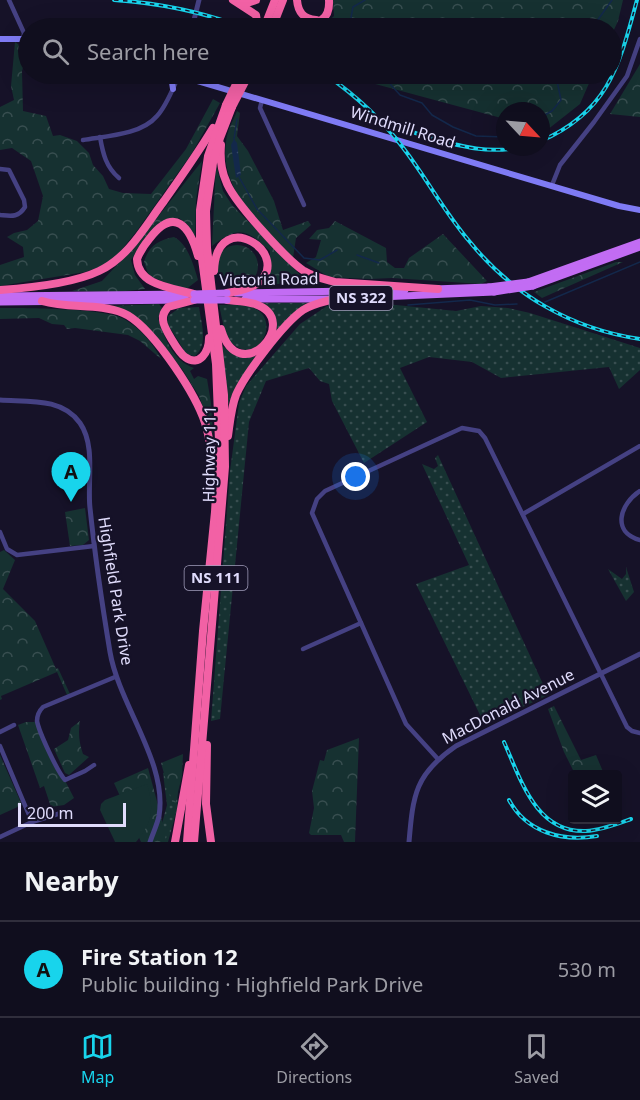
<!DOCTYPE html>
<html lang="en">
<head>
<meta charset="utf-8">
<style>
  body { margin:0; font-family:"Noto Sans",sans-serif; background:#1e1c2b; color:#f1f3f6 }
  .controls { position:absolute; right:18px; bottom:18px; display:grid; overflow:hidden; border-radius:6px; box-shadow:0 6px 24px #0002 }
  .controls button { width:54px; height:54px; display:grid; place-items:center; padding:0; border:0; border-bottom:2px solid #302e3c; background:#100e1e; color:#f1f3f6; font:30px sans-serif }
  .compass { position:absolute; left:496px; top:102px; width:54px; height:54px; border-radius:50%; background:#100e1e; box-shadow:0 6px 24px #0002; rotate:116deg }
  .scale { position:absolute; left:18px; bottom:15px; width:108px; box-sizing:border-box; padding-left:6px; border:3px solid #e0dcfc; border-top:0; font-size:16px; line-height:21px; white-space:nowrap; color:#e0dcfc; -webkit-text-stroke:4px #161228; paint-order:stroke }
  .you { position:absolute; left:356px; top:477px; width:21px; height:21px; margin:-15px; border:4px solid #fff; border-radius:50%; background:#1a73e8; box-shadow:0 0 0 9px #1a73e833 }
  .badge { display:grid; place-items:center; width:39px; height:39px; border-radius:50%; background:#18d4ec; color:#111; font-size:20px; font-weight:700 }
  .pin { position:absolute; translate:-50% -50px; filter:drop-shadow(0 2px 3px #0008) }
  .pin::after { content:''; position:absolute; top:32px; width:21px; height:18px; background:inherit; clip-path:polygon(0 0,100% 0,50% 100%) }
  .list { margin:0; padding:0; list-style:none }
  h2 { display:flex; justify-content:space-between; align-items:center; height:78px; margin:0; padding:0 24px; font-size:26px }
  h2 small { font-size:20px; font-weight:400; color:#9c9ca4 }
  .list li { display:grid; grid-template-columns:39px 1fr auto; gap:18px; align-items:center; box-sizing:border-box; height:96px; padding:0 24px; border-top:2px solid #302e3c }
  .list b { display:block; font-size:22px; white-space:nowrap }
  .list p { margin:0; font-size:20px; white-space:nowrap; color:#9c9ca4 }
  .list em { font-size:20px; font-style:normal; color:#9c9ca4 }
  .icon { flex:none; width:33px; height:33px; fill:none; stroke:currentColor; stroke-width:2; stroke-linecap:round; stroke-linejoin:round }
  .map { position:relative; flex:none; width:640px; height:842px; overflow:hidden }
  .search { position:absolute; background:#100e1e; box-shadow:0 6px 24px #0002; left:18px; right:18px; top:18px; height:66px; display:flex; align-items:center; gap:15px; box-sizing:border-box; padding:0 21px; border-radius:33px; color:#9c9ca4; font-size:22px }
  .sheet { height:174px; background:#100e1e }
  nav { display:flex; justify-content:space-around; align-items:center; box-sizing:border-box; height:84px; border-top:2px solid #302e3c; background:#100e1e; font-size:16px; color:#9c9ca4 }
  nav a { display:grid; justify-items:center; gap:3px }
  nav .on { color:#18d4ec }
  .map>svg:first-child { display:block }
  .grass { fill:url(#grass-dots) }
  .forest { fill:url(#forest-crowns) }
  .pitch { fill:#163131 }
  .water { fill:url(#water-ripples) }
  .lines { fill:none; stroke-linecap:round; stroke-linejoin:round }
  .stream { stroke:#13284b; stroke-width:1.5 }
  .minor { stroke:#454183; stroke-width:4.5 }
  .tertiary { stroke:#454183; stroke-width:5 }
  .secondary { stroke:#7f7bf4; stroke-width:6 }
  .primary { stroke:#c26cf3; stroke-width:7 }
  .motorway { stroke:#f261a5; stroke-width:8 }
  .rail-casing { stroke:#18d4ec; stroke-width:4 }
  .rail { stroke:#161228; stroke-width:1.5; stroke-dasharray:4.5; stroke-linecap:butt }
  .primary-bridge { stroke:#c26cf3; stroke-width:7 }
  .motorway-bridge { stroke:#f261a5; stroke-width:8 }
  .labels { text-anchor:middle; stroke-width:4.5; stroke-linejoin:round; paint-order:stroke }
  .shield { fill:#161228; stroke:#a39fbc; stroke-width:1.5 }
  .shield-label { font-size:15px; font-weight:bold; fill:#e0dcfc }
  .street-label { font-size:16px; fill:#e0dcfc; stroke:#161228 }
</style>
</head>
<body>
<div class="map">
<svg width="640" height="842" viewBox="0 0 640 842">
  <defs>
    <pattern id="grass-dots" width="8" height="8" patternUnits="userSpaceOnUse" patternTransform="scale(1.5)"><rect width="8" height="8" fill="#163131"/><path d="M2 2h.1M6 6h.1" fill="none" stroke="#384e50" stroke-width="1.8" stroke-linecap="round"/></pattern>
    <pattern id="forest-crowns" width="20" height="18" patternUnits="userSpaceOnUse" patternTransform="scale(1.5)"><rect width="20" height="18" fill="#163131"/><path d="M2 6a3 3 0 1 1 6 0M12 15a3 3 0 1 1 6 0" fill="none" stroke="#384e50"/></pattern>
    <pattern id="water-ripples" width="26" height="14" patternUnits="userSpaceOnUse" patternTransform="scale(1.5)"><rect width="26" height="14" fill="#13284b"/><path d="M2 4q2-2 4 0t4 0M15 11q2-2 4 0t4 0" fill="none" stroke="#354766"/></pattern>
  </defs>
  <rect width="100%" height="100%" fill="#161228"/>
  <g class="grass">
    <path d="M262 303H308L274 338 271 312Z"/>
    <path d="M376 303 456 311 481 306 508 308 530 313 640 348V370L619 389 609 367 501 378 472 362 429 357 400 368 427 422 364 463 332 401 329 384 320 381 309 368 266 381 249 422 220 719 211 721 230 471 239 403 246 386 300 324 327 306Z"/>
    <path d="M219 305C230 305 242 304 252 307 283 319 258 366 233 344 224 336 222 317 219 305Z"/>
    <path d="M199 307C201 322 209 345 195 356L187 355 167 323 168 316 179 308Z"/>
    <path d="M222 346 238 355 256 357 236 386 228 404Z"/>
    <path d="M438 455 548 695 487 724 481 717 416 584 469 565 422 464 434 469 438 466 435 458Z"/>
    <path d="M626 567 634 592 626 601 608 569 622 579 626 574Z"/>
    <path d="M179 766 177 809 168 842H157L167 805 163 773Z"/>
  </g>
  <g class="forest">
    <path d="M333 0H623L618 21 612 34V28H294L324 25 334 16Z"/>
    <path d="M15 42 28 51 22 71 23 111 46 116 53 136 60 135 77 141 89 153 93 165 103 176 109 189 123 193 151 194 186 149 213 99 220 103 192 153 136 232 114 259 102 266 85 272 0 286V265L24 257 23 247 7 237 14 233 27 230 38 221 43 196 31 161 12 148 0 150V107L14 100 11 86Z"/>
    <path d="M640 64V117L610 114Z"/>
    <path d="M348 74H593L580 104 547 130 541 128V111H505V119L353 78Z"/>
    <path d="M237 111 240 113 237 136 248 151 274 201 283 230 308 221 311 225 296 238 293 258C263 226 219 191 226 142 227 131 233 121 237 111Z"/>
    <path d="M202 161 196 200 195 240 188 225 179 218C155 220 143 241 131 260L135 275 145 289 116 292 72 291 102 281 134 247Z"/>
    <path d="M216 164 223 191 232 205 309 284H262L270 269V251C246 228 238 226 212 246Z"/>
    <path d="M335 221 386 248 387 262 395 268H404L409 258 443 234 487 281 481 284 392 278 370 279 329 277 306 263 316 257 321 240 309 239 317 230 329 228Z"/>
    <path d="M174 237C188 244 194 266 198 280L185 290 149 276 144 262C148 247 158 240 174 237Z"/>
    <circle cx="237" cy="266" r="21"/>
    <path d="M616 262H623L542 298 534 292Z"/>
    <path d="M159 304 162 308 158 318C164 337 173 361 194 368L190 371 194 379 198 376 207 379 211 403 213 435 199 396 182 369 155 335 131 315 108 306Z"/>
    <path d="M0 308C25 308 105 308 124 319 141 329 152 342 161 359L140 341 128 335 75 328 67 329 64 325 52 324 39 318 0 319Z"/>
    <path d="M85 508 89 540 83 545 70 546 65 512Z"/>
    <path d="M4 550 15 560 3 589 35 621 56 669 58 668 70 694 67 695 57 672 1 696 2 699 0 700V552Z"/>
    <path d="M554 706 581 760 596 755 604 774H575L564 752 548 709Z"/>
    <path d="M80 721C78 733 79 742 83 754L89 757 69 775 65 773 54 749 68 740 71 728Z"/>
    <path d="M26 722H35L74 798 64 805 51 807 44 786 40 788 18 725Z"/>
    <path d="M359 738 355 842H344L341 835H311L309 833 314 808 312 791 320 760 324 761 327 750Z"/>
    <path d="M183 754 182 776 174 808 161 763Z"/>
    <path d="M0 755 22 805 0 815Z"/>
    <path d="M148 768 166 835 164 842H141L114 783Z"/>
  </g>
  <path class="pitch" d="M147 784C154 808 153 822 136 842H115L100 810 101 804 105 800Z"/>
  <path class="water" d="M234 139 237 143 241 175 236 178 231 145Z"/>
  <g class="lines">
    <g class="stream">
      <path d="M349 28 353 7 365 0"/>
      <path d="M592 28 612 0"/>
      <path d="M385 74 391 85 400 95 422 103 432 115 453 127 476 136 505 137"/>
      <path d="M541 117 552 111 561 100 557 81 562 74"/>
      <path d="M234 139 237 119"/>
      <path d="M239 177 257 209 304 258 320 260 337 250"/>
      <path d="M357 255 379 263"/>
      <path d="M545 302 640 262"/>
      <path d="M408 305 470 300 495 305 517 304"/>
    </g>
    <g class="minor">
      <path d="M9 0 24 33 23 39"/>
      <path d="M262 100 260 108 304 205"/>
      <path d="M100 137C103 154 106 167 119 178"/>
      <path d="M83 140C106 136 141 135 157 116 167 105 173 88 179 75"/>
      <path d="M0 169 9 170 24 200 25 207C18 218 11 216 0 215"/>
      <path d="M552 185 560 165 594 122 627 76 640 39"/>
      <path d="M640 491C620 504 611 532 640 540"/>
      <path d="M523 514 640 446"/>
      <path d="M0 532 7 549 17 555 94 546"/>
      <path d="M303 649 361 623"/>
      <path d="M0 732 14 725"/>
      <path d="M0 746 32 822"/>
      <path d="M437 758 406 724 312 513 317 499 325 491 462 428 479 431 485 438 627 727 632 731 640 733"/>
      <path d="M94 765 85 771 65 780C57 771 39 732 37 721 37 715 39 711 43 707L115 677"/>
      <path d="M0 837 32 822 61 813"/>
    </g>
    <g class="tertiary">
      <path d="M192 28 199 0"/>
      <path d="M0 400C27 402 62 397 80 423 96 446 87 482 90 508 95 556 102 604 110 652 119 705 168 763 159 816 157 825 153 833 150 842"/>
      <path d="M409 842C413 795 415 774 456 746L640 654"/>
    </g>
    <g class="secondary">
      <path d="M0 39H28"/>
      <path d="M168 74 172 82 173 89"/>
      <path d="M174 74 619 206 640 210"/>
    </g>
    <g class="primary">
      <path d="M528 282 640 242"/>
      <path d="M533 286 640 247"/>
      <path d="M434 289 489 287"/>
      <path d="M236 293 405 290"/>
      <path d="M0 296 189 294"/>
      <path d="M245 299H334L494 292"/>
      <path d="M0 302 186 300"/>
    </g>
    <g class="motorway">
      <path d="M233 0 256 15 258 28"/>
      <path d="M297 0C298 12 303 19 316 20"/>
      <path d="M240 3H247L256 0"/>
      <path d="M264 28 275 0"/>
      <path d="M272 28 283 0"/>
      <path d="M281 28C300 18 331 33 329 0"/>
      <path d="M221 145C220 157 221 170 226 181 232 200 287 260 304 271 314 277 324 279 335 282L438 289"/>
      <path d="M214 271C217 202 298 257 255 285 247 290 236 291 227 293"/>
      <path d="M0 290C28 288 74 283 99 271 129 257 145 226 164 201 181 177 198 153 213 128"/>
      <path d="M194 294C173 288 138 286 137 259 140 251 145 244 150 238 175 206 190 227 198 256"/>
      <path d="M194 300 168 307C165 311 162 314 163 320 163 327 179 353 185 357 200 368 209 351 209 338"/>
      <path d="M42 301C69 309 98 303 123 313 150 324 192 389 203 417 210 435 212 456 213 475"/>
      <path d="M221 329C239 391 304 320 255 304 246 301 236 301 227 300"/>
      <path d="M228 436C230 422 231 408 236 395 245 374 284 323 303 310 312 304 323 302 334 299"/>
      <path d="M207 745 206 804 211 842"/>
      <path d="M175 842 189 765"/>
      <path d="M187 842 203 631 215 512 219 441 216 364 200 244V210L208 156 226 105"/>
      <path d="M194 842 225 467 224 395 207 248 206 211 213 163 220 138 232 107"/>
    </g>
    <g class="rail-casing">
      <g id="rail">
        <path d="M114 0C159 3 203 12 245 28"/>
        <path d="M325 74C355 95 382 119 404 149 427 179 445 213 470 242 513 295 572 329 640 339"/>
        <path d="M384 119C399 128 414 133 431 138 463 147 489 154 522 147"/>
        <path d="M541 141C609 111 619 66 637 0"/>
        <path d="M504 742C521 780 536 833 586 831 602 830 617 824 631 819"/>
        <path d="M509 800C526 832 562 842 597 836"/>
      </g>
    </g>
    <use href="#rail" class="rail"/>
    <g class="primary-bridge">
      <path d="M489 287 528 282"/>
      <path d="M494 292 533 286"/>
      <path d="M194 294 227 293"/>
      <path d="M194 300H227"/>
    </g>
    <g class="motorway-bridge">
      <path d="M226 105 240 76"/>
      <path d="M232 107 247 78"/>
    </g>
  </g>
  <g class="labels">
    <g class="shield">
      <rect x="329.5" y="286" width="63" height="24" rx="4.5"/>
      <rect x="184.5" y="566" width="63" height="24" rx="4.5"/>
    </g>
    <g class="shield-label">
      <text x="361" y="303">NS 322</text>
      <text x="216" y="583">NS 111</text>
    </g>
    <g class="street-label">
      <text transform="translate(403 127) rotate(17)" y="6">Windmill Road</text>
      <text transform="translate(269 279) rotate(-1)" y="6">Victoria Road</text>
      <text transform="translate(209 454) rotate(-89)" y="6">Highway 111</text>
      <text transform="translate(116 591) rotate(81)" y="6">Highfield Park Drive</text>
      <text transform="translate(508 706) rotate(-27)" y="6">MacDonald Avenue</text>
    </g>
  </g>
</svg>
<div class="controls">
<button><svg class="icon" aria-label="layers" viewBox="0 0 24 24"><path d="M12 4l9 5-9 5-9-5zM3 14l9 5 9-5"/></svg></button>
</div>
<svg class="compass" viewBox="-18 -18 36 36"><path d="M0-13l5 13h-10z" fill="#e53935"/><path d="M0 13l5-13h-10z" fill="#9c9ca4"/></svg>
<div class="scale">200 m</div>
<div class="you"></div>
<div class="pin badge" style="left:71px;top:502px">A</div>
<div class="search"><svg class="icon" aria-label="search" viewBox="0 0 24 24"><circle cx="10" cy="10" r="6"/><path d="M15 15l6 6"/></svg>Search here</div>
</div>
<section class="sheet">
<h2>Nearby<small></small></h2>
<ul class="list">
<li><span class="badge">A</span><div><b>Fire Station 12</b><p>Public building · Highfield Park Drive</p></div><em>530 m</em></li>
</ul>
</section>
<nav>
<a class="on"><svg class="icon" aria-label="map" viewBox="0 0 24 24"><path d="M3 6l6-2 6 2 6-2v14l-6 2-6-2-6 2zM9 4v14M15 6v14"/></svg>Map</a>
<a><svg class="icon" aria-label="directions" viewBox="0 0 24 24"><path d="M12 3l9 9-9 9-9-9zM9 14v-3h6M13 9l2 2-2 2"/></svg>Directions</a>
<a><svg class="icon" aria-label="saved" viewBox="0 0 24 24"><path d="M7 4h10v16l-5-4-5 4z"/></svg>Saved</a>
</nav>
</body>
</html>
